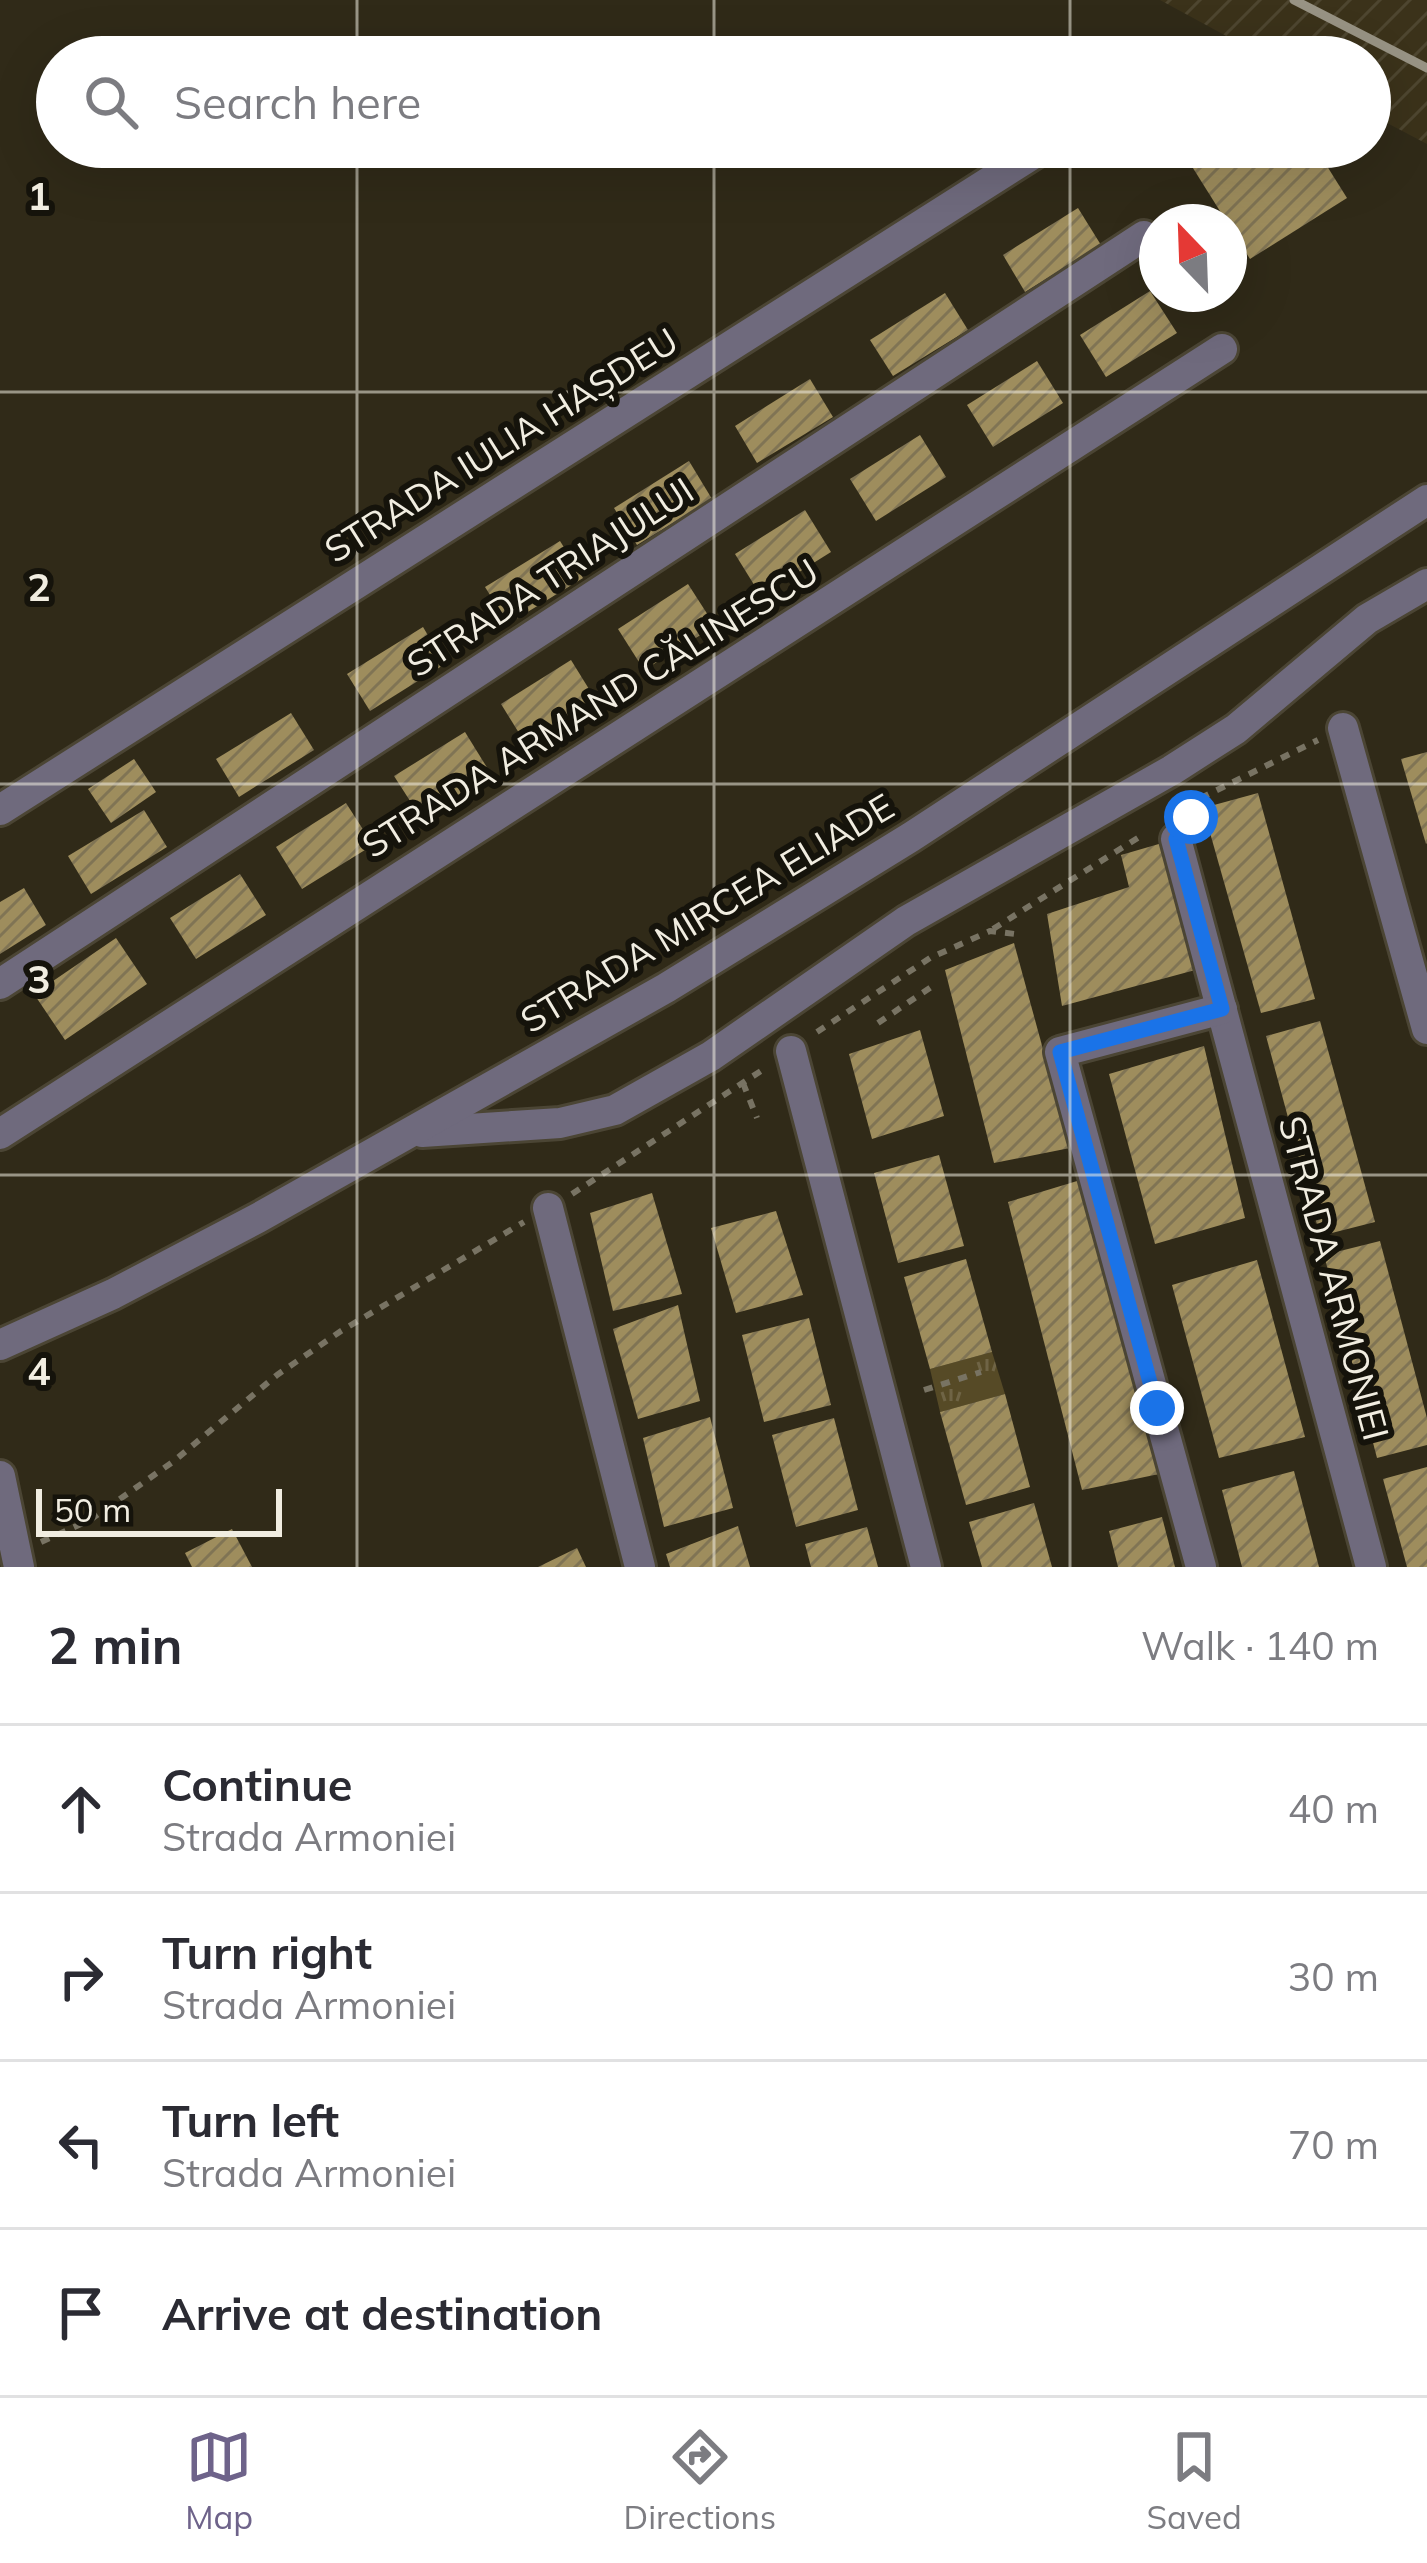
<!DOCTYPE html>
<html lang="en">
<head>
<meta charset="utf-8">
<style>
  body { margin:0; font-family:Mulish,sans-serif; background:#f7f7f7; color:#2b2b33 }
  .compass { position:absolute; left:1139px; top:204px; width:108px; height:108px; border-radius:50%; background:#fff; box-shadow:0 12px 48px #0002; rotate:337deg }
  .scale { position:absolute; left:36px; bottom:30px; width:246px; box-sizing:border-box; padding-left:12px; border:6px solid #f1ede1; border-top:0; font-size:33px; line-height:42px; white-space:nowrap; color:#f1ede1; -webkit-text-stroke:9px #15130b; paint-order:stroke }
  .stop { position:absolute; width:36px; height:36px; margin:-27px; border:9px solid #1a73e8; border-radius:50%; background:#fff }
  .stop.end { background:#1a73e8; border-color:#fff; box-shadow:0 3px 12px #0008 }
  .list { margin:0; padding:0; list-style:none }
  h2 { display:flex; justify-content:space-between; align-items:center; height:156px; margin:0; padding:0 48px; font-size:51px }
  h2 small { font-size:39px; font-weight:400; color:#7c7c81 }
  .list li { display:grid; grid-template-columns:78px 1fr auto; gap:36px; align-items:center; box-sizing:border-box; height:168px; padding:0 48px; border-top:3px solid #e1e1e2 }
  .list b { display:block; font-size:45px; white-space:nowrap }
  .list p { margin:0; font-size:39px; white-space:nowrap; color:#7c7c81 }
  .list em { font-size:39px; font-style:normal; color:#7c7c81 }
  .icon { flex:none; width:66px; height:66px; fill:none; stroke:currentColor; stroke-width:2; stroke-linecap:round; stroke-linejoin:round }
  .map { position:relative; flex:none; width:1427px; height:1567px; overflow:hidden }
  .search { position:absolute; background:#fff; box-shadow:0 12px 48px #0002; left:36px; right:36px; top:36px; height:132px; display:flex; align-items:center; gap:30px; box-sizing:border-box; padding:0 42px; border-radius:66px; color:#7c7c81; font-size:45px }
  .sheet { height:828px; background:#fff }
  nav { display:flex; justify-content:space-around; align-items:center; box-sizing:border-box; height:168px; border-top:3px solid #e1e1e2; background:#fff; font-size:33px; color:#7c7c81 }
  nav a { display:grid; justify-items:center; gap:6px }
  nav .on { color:#6e638a }
  .map>svg:first-child { display:block }
  .industrial { fill:url(#industrial-furrows) }
  .grass { fill:url(#grass-tufts) }
  .building { fill:url(#building-hatch) }
  .lines { fill:none; stroke-linecap:round; stroke-linejoin:round }
  .minor-casing { stroke:#4b4534; stroke-width:36 }
  .path { stroke:#787363; stroke-width:6; stroke-dasharray:9 9; stroke-linecap:butt }
  .minor { stroke:#6f6a7d; stroke-width:30 }
  .rail { stroke:#989384; stroke-width:9 }
  .route { stroke:#1a73e8; stroke-width:15 }
  .grid { fill:none; stroke:#f1ede1; stroke-width:3; stroke-opacity:0.55 }
  .labels { text-anchor:middle; stroke-width:12; stroke-linejoin:round; paint-order:stroke }
  .street-label { font-size:36px; fill:#f1ede1; stroke:#15130b }
  .grid-label { font-size:39px; text-anchor:middle; font-weight:bold; fill:#f1ede1; stroke:#15130b; stroke-width:12; stroke-linejoin:round; paint-order:stroke }
</style>
</head>
<body>
<div class="map">
<svg width="1427" height="1567" viewBox="0 0 1427 1567">
  <defs>
    <pattern id="industrial-furrows" width="10" height="10" patternUnits="userSpaceOnUse" patternTransform="scale(3)"><rect width="10" height="10" fill="#3b321a"/><path d="M-1 1l2-2M0 10L10 0M9 11l2-2" fill="none" stroke="#4e4630"/></pattern>
    <pattern id="grass-tufts" width="24" height="20" patternUnits="userSpaceOnUse" patternTransform="scale(3)"><rect width="24" height="20" fill="#564a26"/><path d="M3 7l-1-3M5 7V3M7 7l1-3M15 17l-1-3M17 17v-4M19 17l1-3" fill="none" stroke="#6f6445"/></pattern>
    <pattern id="building-hatch" width="6" height="6" patternUnits="userSpaceOnUse" patternTransform="scale(3)"><rect width="6" height="6" fill="#9e8d5d"/><path d="M-1 1l2-2M0 6l6-6M5 7l2-2" fill="none" stroke="#807454"/></pattern>
  </defs>
  <rect width="100%" height="100%" fill="#302a18"/>
  <path class="industrial" d="M1160 0H1427V144L1370 114V57H1265Z"/>
  <path class="grass" d="M992 1352 1005 1394 940 1412 930 1369Z"/>
  <g class="building">
    <path d="M1185 147H1315L1347 198 1250 259 1181 149Z"/>
    <path d="M1078 208 1101 245 1025 292 1003 255Z"/>
    <path d="M1150 291 1177 333 1106 377 1080 335Z"/>
    <path d="M945 293 968 330 893 376 870 340Z"/>
    <path d="M1037 361 1063 403 993 447 967 405Z"/>
    <path d="M810 379 833 417 757 463 735 426Z"/>
    <path d="M920 435 946 477 876 521 850 479Z"/>
    <path d="M689 461 712 499 637 545 614 508Z"/>
    <path d="M805 510 831 552 761 596 735 554Z"/>
    <path d="M560 541 583 578 508 624 485 587Z"/>
    <path d="M688 584 715 626 644 670 618 629Z"/>
    <path d="M423 627 445 664 370 711 347 674Z"/>
    <path d="M571 660 597 702 527 746 501 704Z"/>
    <path d="M291 713 314 750 239 797 216 759Z"/>
    <path d="M465 732 491 774 421 818 394 776Z"/>
    <path d="M1427 752V843L1426 844 1401 759Z"/>
    <path d="M134 759 156 792 111 823 88 789Z"/>
    <path d="M1258 793 1315 999 1261 1013 1203 808Z"/>
    <path d="M346 803 373 845 302 889 276 847Z"/>
    <path d="M144 810 167 847 91 894 68 856Z"/>
    <path d="M1176 839 1199 969 1062 1006 1047 914 1129 887 1121 855Z"/>
    <path d="M240 874 266 915 196 959 170 918Z"/>
    <path d="M24 888 46 925 0 954V902Z"/>
    <path d="M116 938 147 984 65 1040 34 994Z"/>
    <path d="M1014 943 1070 1148 994 1163 945 970Z"/>
    <path d="M1320 1021 1375 1222 1320 1236 1266 1036Z"/>
    <path d="M920 1030 944 1116 872 1139 849 1054Z"/>
    <path d="M1204 1046 1245 1218 1155 1244 1109 1074Z"/>
    <path d="M939 1155 964 1246 898 1263 874 1173Z"/>
    <path d="M1087 1178 1164 1473 1082 1490 1008 1202Z"/>
    <path d="M652 1193 682 1294 613 1311 590 1213Z"/>
    <path d="M776 1211 803 1295 736 1313 711 1228Z"/>
    <path d="M1380 1241 1427 1418V1445L1377 1458 1324 1255Z"/>
    <path d="M966 1259 992 1352 930 1369 904 1277Z"/>
    <path d="M1257 1260 1305 1437 1219 1458 1172 1285Z"/>
    <path d="M678 1305 700 1401 638 1419 613 1329Z"/>
    <path d="M809 1318 831 1405 764 1422 742 1335Z"/>
    <path d="M1005 1394 1030 1487 966 1505 940 1412Z"/>
    <path d="M710 1417 733 1508 664 1527 643 1438Z"/>
    <path d="M834 1418 858 1510 796 1527 772 1435Z"/>
    <path d="M1427 1467V1567H1407L1383 1479Z"/>
    <path d="M1294 1471 1319 1567H1242L1222 1490Z"/>
    <path d="M1034 1503 1052 1567H982L969 1522Z"/>
    <path d="M1162 1517 1175 1567H1118L1109 1531Z"/>
    <path d="M738 1526 750 1567H670L666 1554Z"/>
    <path d="M867 1527 878 1567H811L805 1544Z"/>
    <path d="M232 1529 252 1567H192L185 1553Z"/>
    <path d="M577 1548 586 1567H538Z"/>
  </g>
  <g class="lines">
    <g class="minor-casing">
      <g id="minor">
        <path d="M1343 728 1427 1029"/>
        <path d="M0 810 1044 147"/>
        <path d="M1176 839 1371 1567"/>
        <path d="M0 984 1144 236"/>
        <path d="M791 1051 926 1567"/>
        <path d="M422 1132 560 1123 615 1110 711 1056 906 921 1172 770 1236 729 1367 619 1427 584"/>
        <path d="M0 1134 1222 349"/>
        <path d="M548 1208 640 1567"/>
        <path d="M0 1345 113 1294 258 1218 666 988 911 837 1427 500"/>
        <path d="M0 1476 19 1567"/>
        <path d="M1201 1567 1060 1052 1222 1009"/>
      </g>
    </g>
    <g class="path">
      <path d="M1181 811 1205 796"/>
      <path d="M1192 815 1205 796 1318 740"/>
      <path d="M993 929 1144 834"/>
      <path d="M878 1023 937 983"/>
      <path d="M817 1032 930 958 990 931 1015 934"/>
      <path d="M743 1083 757 1118"/>
      <path d="M572 1194 767 1067"/>
      <path d="M924 1390 981 1372"/>
      <path d="M41 1542 90 1520 174 1461 277 1375 341 1331 524 1222"/>
    </g>
    <use href="#minor" class="minor"/>
    <path class="rail" d="M1294 0 1427 68"/>
  </g>
  <g class="lines">
    <path class="route" d="M1157 1408 1060 1052 1222 1009 1176 839 1191 817"/>
  </g>
  <path class="grid" d="M357 0V57M714 0V57M1070 0V57M357 147V1567M714 147V1567M1070 147V1567M0 392H1427M0 784H1427M0 1175H1427"/>
  <g class="labels">
    <g class="street-label">
      <text transform="translate(501 445) rotate(-32)" y="13">STRADA IULIA HAȘDEU</text>
      <text transform="translate(550 577) rotate(-33)" y="13">STRADA TRIAJULUI</text>
      <text transform="translate(590 708) rotate(-32)" y="13">STRADA ARMAND CĂLINESCU</text>
      <text transform="translate(707 913) rotate(-31)" y="13">STRADA MIRCEA ELIADE</text>
      <text transform="translate(1334 1278) rotate(75)" y="13">STRADA ARMONIEI</text>
    </g>
  </g>
  <g class="grid-label">
    <text x="39" y="210">1</text>
    <text x="39" y="601">2</text>
    <text x="39" y="993">3</text>
    <text x="39" y="1385">4</text>
  </g>
</svg>
<svg class="compass" viewBox="-18 -18 36 36"><path d="M0-13l5 13h-10z" fill="#e53935"/><path d="M0 13l5-13h-10z" fill="#7c7c81"/></svg>
<div class="scale">50 m</div>
<div class="stop" style="left:1191px;top:817px"></div>
<div class="stop end" style="left:1157px;top:1408px"></div>
<div class="search"><svg class="icon" aria-label="search" viewBox="0 0 24 24"><circle cx="10" cy="10" r="6"/><path d="M15 15l6 6"/></svg>Search here</div>
</div>
<section class="sheet">
<h2>2 min<small>Walk · 140 m</small></h2>
<ul class="list">
<li><svg class="icon" aria-label="ahead" viewBox="0 0 24 24"><path d="M12 20V5M6 11l6-6 6 6"/></svg><div><b>Continue</b><p>Strada Armoniei</p></div><em>40 m</em></li>
<li><svg class="icon" aria-label="right" viewBox="0 0 24 24"><path d="M7 20v-9h11M14 6l5 5-5 5"/></svg><div><b>Turn right</b><p>Strada Armoniei</p></div><em>30 m</em></li>
<li><svg class="icon" aria-label="left" viewBox="0 0 24 24"><path d="M17 20v-9H6M10 6l-5 5 5 5"/></svg><div><b>Turn left</b><p>Strada Armoniei</p></div><em>70 m</em></li>
<li><svg class="icon" aria-label="arrive" viewBox="0 0 24 24"><path d="M6 21V4h12l-3 4 3 4H6"/></svg><div><b>Arrive at destination</b></div></li>
</ul>
</section>
<nav>
<a class="on"><svg class="icon" aria-label="map" viewBox="0 0 24 24"><path d="M3 6l6-2 6 2 6-2v14l-6 2-6-2-6 2zM9 4v14M15 6v14"/></svg>Map</a>
<a><svg class="icon" aria-label="directions" viewBox="0 0 24 24"><path d="M12 3l9 9-9 9-9-9zM9 14v-3h6M13 9l2 2-2 2"/></svg>Directions</a>
<a><svg class="icon" aria-label="saved" viewBox="0 0 24 24"><path d="M7 4h10v16l-5-4-5 4z"/></svg>Saved</a>
</nav>
</body>
</html>
